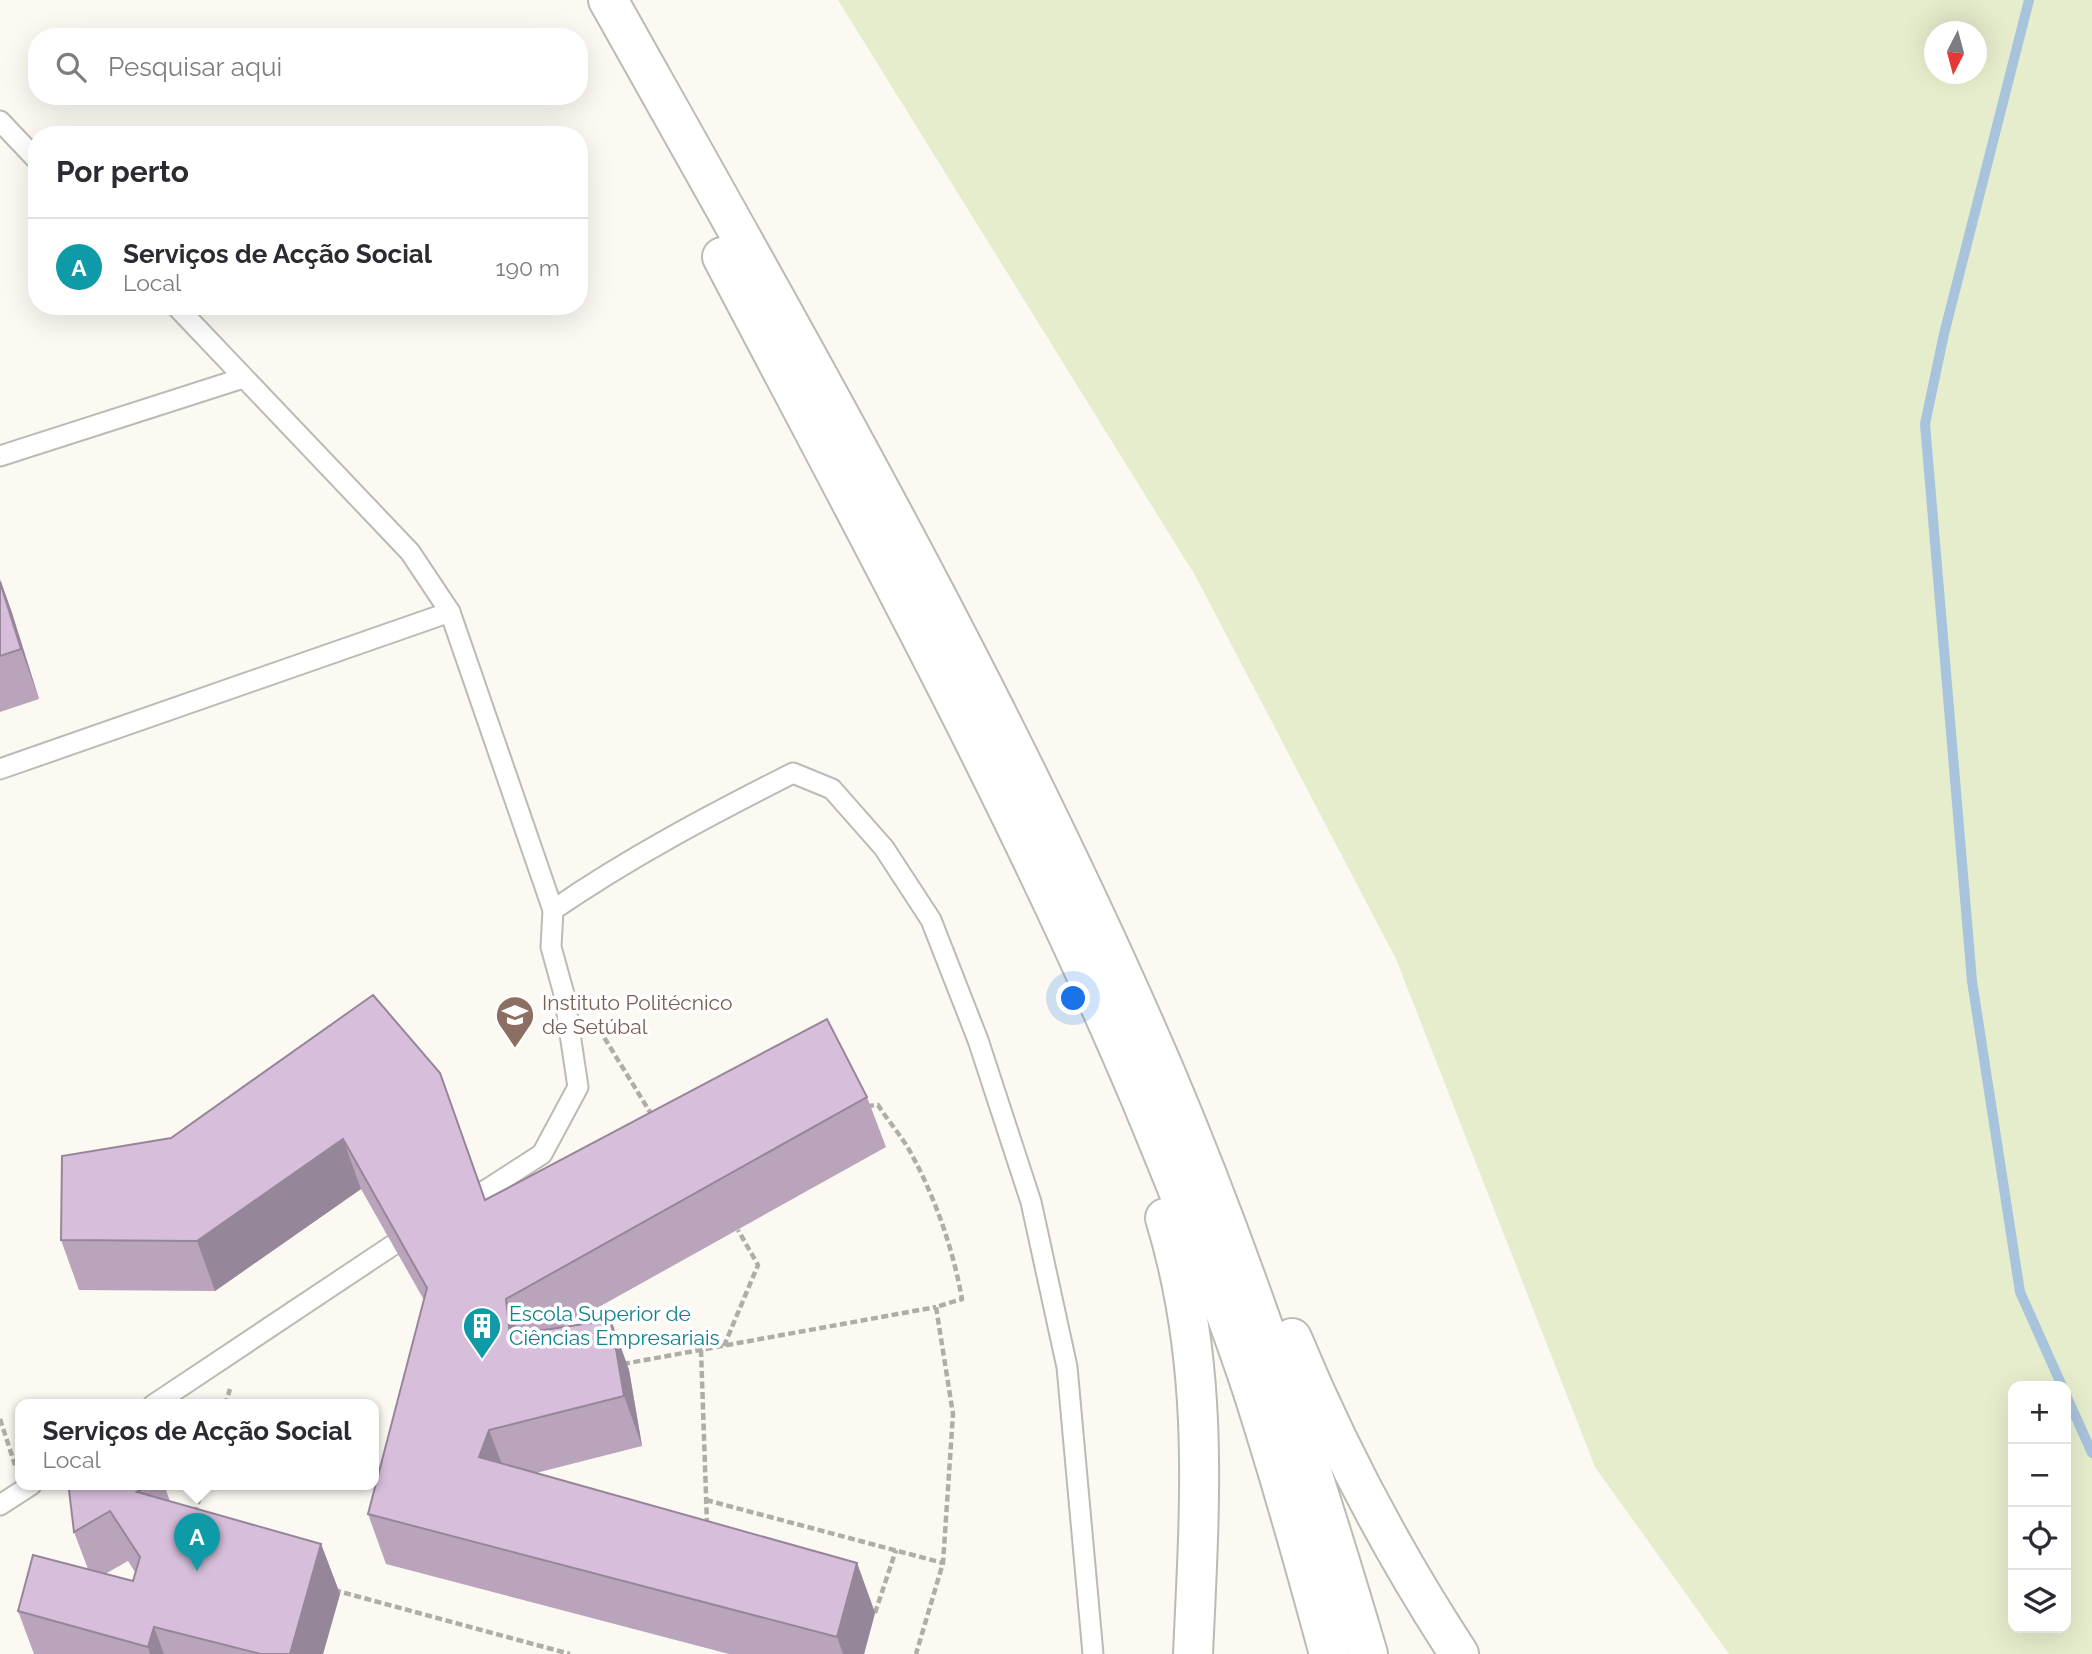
<!DOCTYPE html>
<html lang="pt">
<head>
<meta charset="utf-8">
<style>
  body { margin:0; font-family:Raleway,sans-serif; background:#f7f7f7; color:#2b2b33 }
  .controls { position:absolute; right:21px; bottom:21px; display:grid; overflow:hidden; border-radius:14px; box-shadow:0 7px 28px #0002 }
  .controls button { width:63px; height:63px; display:grid; place-items:center; padding:0; border:0; border-bottom:2px solid #e1e1e2; background:#fff; color:#2b2b33; font:35px sans-serif }
  .compass { position:absolute; left:1924px; top:21px; width:63px; height:63px; border-radius:50%; background:#fff; box-shadow:0 7px 28px #0002; rotate:186deg }
  .you { position:absolute; left:1074px; top:999px; width:24px; height:24px; margin:-18px; border:5px solid #fff; border-radius:50%; background:#1a73e8; box-shadow:0 0 0 10px #1a73e833 }
  .badge { display:grid; place-items:center; width:46px; height:46px; border-radius:50%; background:#744dc5; color:#fff; font-size:23px; font-weight:700 }
  .pin { position:absolute; translate:-50% -58px; filter:drop-shadow(0 2px 4px #0008) }
  .pin::after { content:''; position:absolute; top:37px; width:24px; height:21px; background:inherit; clip-path:polygon(0 0,100% 0,50% 100%) }
  .popup { position:absolute; left:15px; top:1399px; width:364px; height:91px; box-sizing:border-box; display:grid; place-content:center; border-radius:14px; background:#fff; filter:drop-shadow(0 2px 5px #0005); font-size:23px; white-space:nowrap; color:#7c7c81 }
  .popup b { font-size:26px; color:#2b2b33 }
  .popup::after { content:''; position:absolute; left:50%; top:100%; margin-left:-14px; border:14px solid transparent; border-top-color:#fff }
  .list { margin:0; padding:0; list-style:none }
  h2 { display:flex; justify-content:space-between; align-items:center; height:91px; margin:0; padding:0 28px; font-size:30px }
  h2 small { font-size:23px; font-weight:400; color:#7c7c81 }
  .list li { display:grid; grid-template-columns:46px 1fr auto; gap:21px; align-items:center; box-sizing:border-box; height:98px; padding:0 28px; border-top:2px solid #e1e1e2 }
  .list b { display:block; font-size:26px; white-space:nowrap }
  .list p { margin:0; font-size:23px; white-space:nowrap; color:#7c7c81 }
  .list em { font-size:23px; font-style:normal; color:#7c7c81 }
  .icon { flex:none; width:38px; height:38px; fill:none; stroke:currentColor; stroke-width:2; stroke-linecap:round; stroke-linejoin:round }
  .map { position:relative; flex:none; width:2092px; height:1654px; overflow:hidden }
  .search { position:absolute; background:#fff; box-shadow:0 7px 28px #0002; left:28px; top:28px; width:560px; height:77px; display:flex; align-items:center; gap:18px; box-sizing:border-box; padding:0 24px; border-radius:28px; color:#7c7c81; font-size:26px }
  .panel { position:absolute; background:#fff; box-shadow:0 7px 28px #0002; left:28px; top:126px; width:560px; height:189px; border-radius:28px }
  .map>svg:first-child { display:block }
  .green { fill:#e6edcc; fill-rule:evenodd }
  .lines { fill:none; stroke-linecap:round; stroke-linejoin:round }
  .stream { stroke:#a8c3dc; stroke-width:10 }
  .service-casing { stroke:#bcbab4; stroke-width:23 }
  .primary-casing { stroke:#bcbab4; stroke-width:42 }
  .path { stroke:#afada8; stroke-width:4.5; stroke-dasharray:7 3.5; stroke-linecap:butt }
  .service { stroke:#fff; stroke-width:19 }
  .primary { stroke:#fff; stroke-width:38 }
  .wall { fill:#b9a4bc; fill-rule:evenodd }
  .shaded-wall { fill:#968699 }
  .building { fill:#d7bfdb; stroke:#968699; stroke-width:2 }
  .labels { text-anchor:middle; stroke-width:7; stroke-linejoin:round; paint-order:stroke }
  .education-label { font-size:21px; fill:#785e54; stroke:#fff; text-anchor:start }
  .culture-label { font-size:21px; fill:#0d838f; stroke:#fff; text-anchor:start }
</style>
</head>
<body>
<div class="map">
<svg width="2092" height="1654" viewBox="0 0 2092 1654">
  <rect width="100%" height="100%" fill="#fbf9f2"/>
  <path class="green" d="M838 0H2092V1654H1729L1595 1467 1396 959 1196 577ZM1934 32H1976V74H1934ZM2013 1386H2066V1628H2013Z"/>
  <g class="lines">
    <g class="stream">
      <path d="M2029 0 1944 334 1925 424 1972 981 2020 1292 2062 1386"/>
      <path d="M2066 1395 2092 1453"/>
    </g>
    <g class="service-casing">
      <g id="service">
        <path d="M0 121 37 160"/>
        <path d="M176 306 410 552 450 612 553 910"/>
        <path d="M0 456 243 378"/>
        <path d="M0 769 450 612"/>
        <path d="M483 1192 542 1154 578 1087 564 994 551 947 553 910C630 857 710 815 793 773L832 789 884 848 931 920 978 1040 1031 1202 1067 1367 1093 1654"/>
        <path d="M153 1405 393 1245"/>
        <path d="M0 1505 31 1485"/>
      </g>
    </g>
    <g class="primary-casing">
      <g id="primary">
        <path d="M608 0C805 351 1007 703 1166 1074 1246 1263 1310 1458 1368 1654"/>
        <path d="M722 257C867 533 1017 808 1139 1095 1179 1191 1219 1290 1252 1389 1280 1476 1305 1565 1329 1654"/>
        <path d="M1165 1218C1210 1366 1200 1502 1193 1654"/>
        <path d="M1292 1338C1338 1449 1393 1553 1459 1654"/>
      </g>
    </g>
    <g class="path">
      <path d="M599 1029 653 1117"/>
      <path d="M867 1106 878 1105C889 1122 903 1138 912 1155 936 1200 953 1249 962 1299L936 1307 953 1414 943 1563 916 1654"/>
      <path d="M724 1346 758 1265 738 1230"/>
      <path d="M701 1350 707 1524"/>
      <path d="M623 1364 936 1307"/>
      <path d="M225 1405 230 1389"/>
      <path d="M0 1419 15 1465"/>
      <path d="M189 1485 202 1489"/>
      <path d="M706 1500 943 1563"/>
      <path d="M195 1514 203 1485"/>
      <path d="M334 1590 570 1654"/>
      <path d="M875 1613 896 1550"/>
    </g>
    <use href="#service" class="service"/>
    <use href="#primary" class="primary"/>
  </g>
  <g class="wall">
    <path d="M0 579 12 613 39 699 0 712Z"/>
    <path d="M373 995 486 1200 867 1097 886 1147 563 1327 611 1320 629 1370 642 1446 536 1473 857 1563 875 1613 864 1654H729L386 1564 368 1514 424 1300 361 1189 215 1291 79 1290 61 1240 171 1138Z"/>
    <path d="M71 1485H164L170 1501 321 1544 340 1594 323 1654H34L18 1611 88 1569 74 1532ZM128 1561 135 1572 133 1581 105 1574Z"/>
  </g>
  <g class="shaded-wall">
    <path d="M0 579 12 613 39 699 21 649Z"/>
    <path d="M343 1139 361 1189 215 1291 197 1241Z"/>
    <path d="M506 1299 524 1349 510 1335Z"/>
    <path d="M611 1320 629 1370 642 1446 624 1396Z"/>
    <path d="M489 1430 508 1480 479 1457Z"/>
    <path d="M321 1544 340 1594 323 1654H290Z"/>
    <path d="M857 1563 875 1613 864 1654H843L837 1637Z"/>
    <path d="M154 1627 164 1654H150L148 1647Z"/>
  </g>
  <g class="building">
    <path d="M0 582 21 649 0 656Z"/>
    <path d="M373 995 440 1073 485 1200 827 1019 867 1097 506 1299 510 1335 611 1320 624 1396 489 1430 479 1457 857 1563 837 1637 368 1514 427 1288 343 1139 197 1241 61 1240 62 1156 171 1138Z"/>
    <path d="M71 1485H149L137 1492 321 1544 290 1654H261L154 1627 148 1647 18 1611 33 1555 133 1581 140 1557 110 1511 74 1532 69 1490Z"/>
  </g>
  <defs>
    <g id="university-pin" transform="scale(2.0125)"><path d="M0 17L-7.5 6A9.5 9.5 0 1 1 7.5 6Z" fill="#8d6e63" stroke="#fff"/><path d="M0-5L7-2L0 1L-7-2ZM-4 1L0 2.5L4 1V4Q0 6-4 4Z" fill="#fff"/></g>
    <g id="building-pin" transform="scale(2.0125)"><path d="M0 17L-7.5 6A9.5 9.5 0 1 1 7.5 6Z" fill="#0f9aa8" stroke="#fff"/><path d="M-4-6H4V6H1V3H-1V6H-4ZM-2.5-4.3h1.7v1.8h-1.7ZM.8-4.3h1.7v1.8H.8ZM-2.5-1h1.7V.8h-1.7ZM.8-1h1.7V.8H.8Z" fill="#fff"/></g>
  </defs>
  <g fill-rule="evenodd">
    <use href="#university-pin" x="515" y="1015"/>
    <use href="#building-pin" x="482" y="1326"/>
  </g>
  <g class="labels">
    <g class="education-label">
      <text x="542" y="1010">Instituto Politécnico<tspan x="542" dy="24">de Setúbal</tspan></text>
    </g>
    <g class="culture-label">
      <text x="509" y="1321">Escola Superior de<tspan x="509" dy="24">Ciências Empresariais</tspan></text>
    </g>
  </g>
</svg>
<div class="controls">
<button>+</button>
<button>−</button>
<button><svg class="icon" aria-label="locate" viewBox="0 0 24 24"><circle cx="12" cy="12" r="6"/><path d="M12 2v4M12 18v4M2 12h4M18 12h4"/></svg></button>
<button><svg class="icon" aria-label="layers" viewBox="0 0 24 24"><path d="M12 4l9 5-9 5-9-5zM3 14l9 5 9-5"/></svg></button>
</div>
<svg class="compass" viewBox="-18 -18 36 36"><path d="M0-13l5 13h-10z" fill="#e53935"/><path d="M0 13l5-13h-10z" fill="#7c7c81"/></svg>
<div class="you"></div>
<div class="pin badge" style="left:197px;top:1571px;background:#0f9aa8">A</div>
<div class="popup"><b>Serviços de Acção Social</b>Local</div>
<div class="search"><svg class="icon" aria-label="search" viewBox="0 0 24 24"><circle cx="10" cy="10" r="6"/><path d="M15 15l6 6"/></svg>Pesquisar aqui</div>
<section class="panel">
<h2>Por perto<small></small></h2>
<ul class="list">
<li><span class="badge" style="background:#0f9aa8">A</span><div><b>Serviços de Acção Social</b><p>Local</p></div><em>190 m</em></li>
</ul>
</section>
</div>
</body>
</html>
